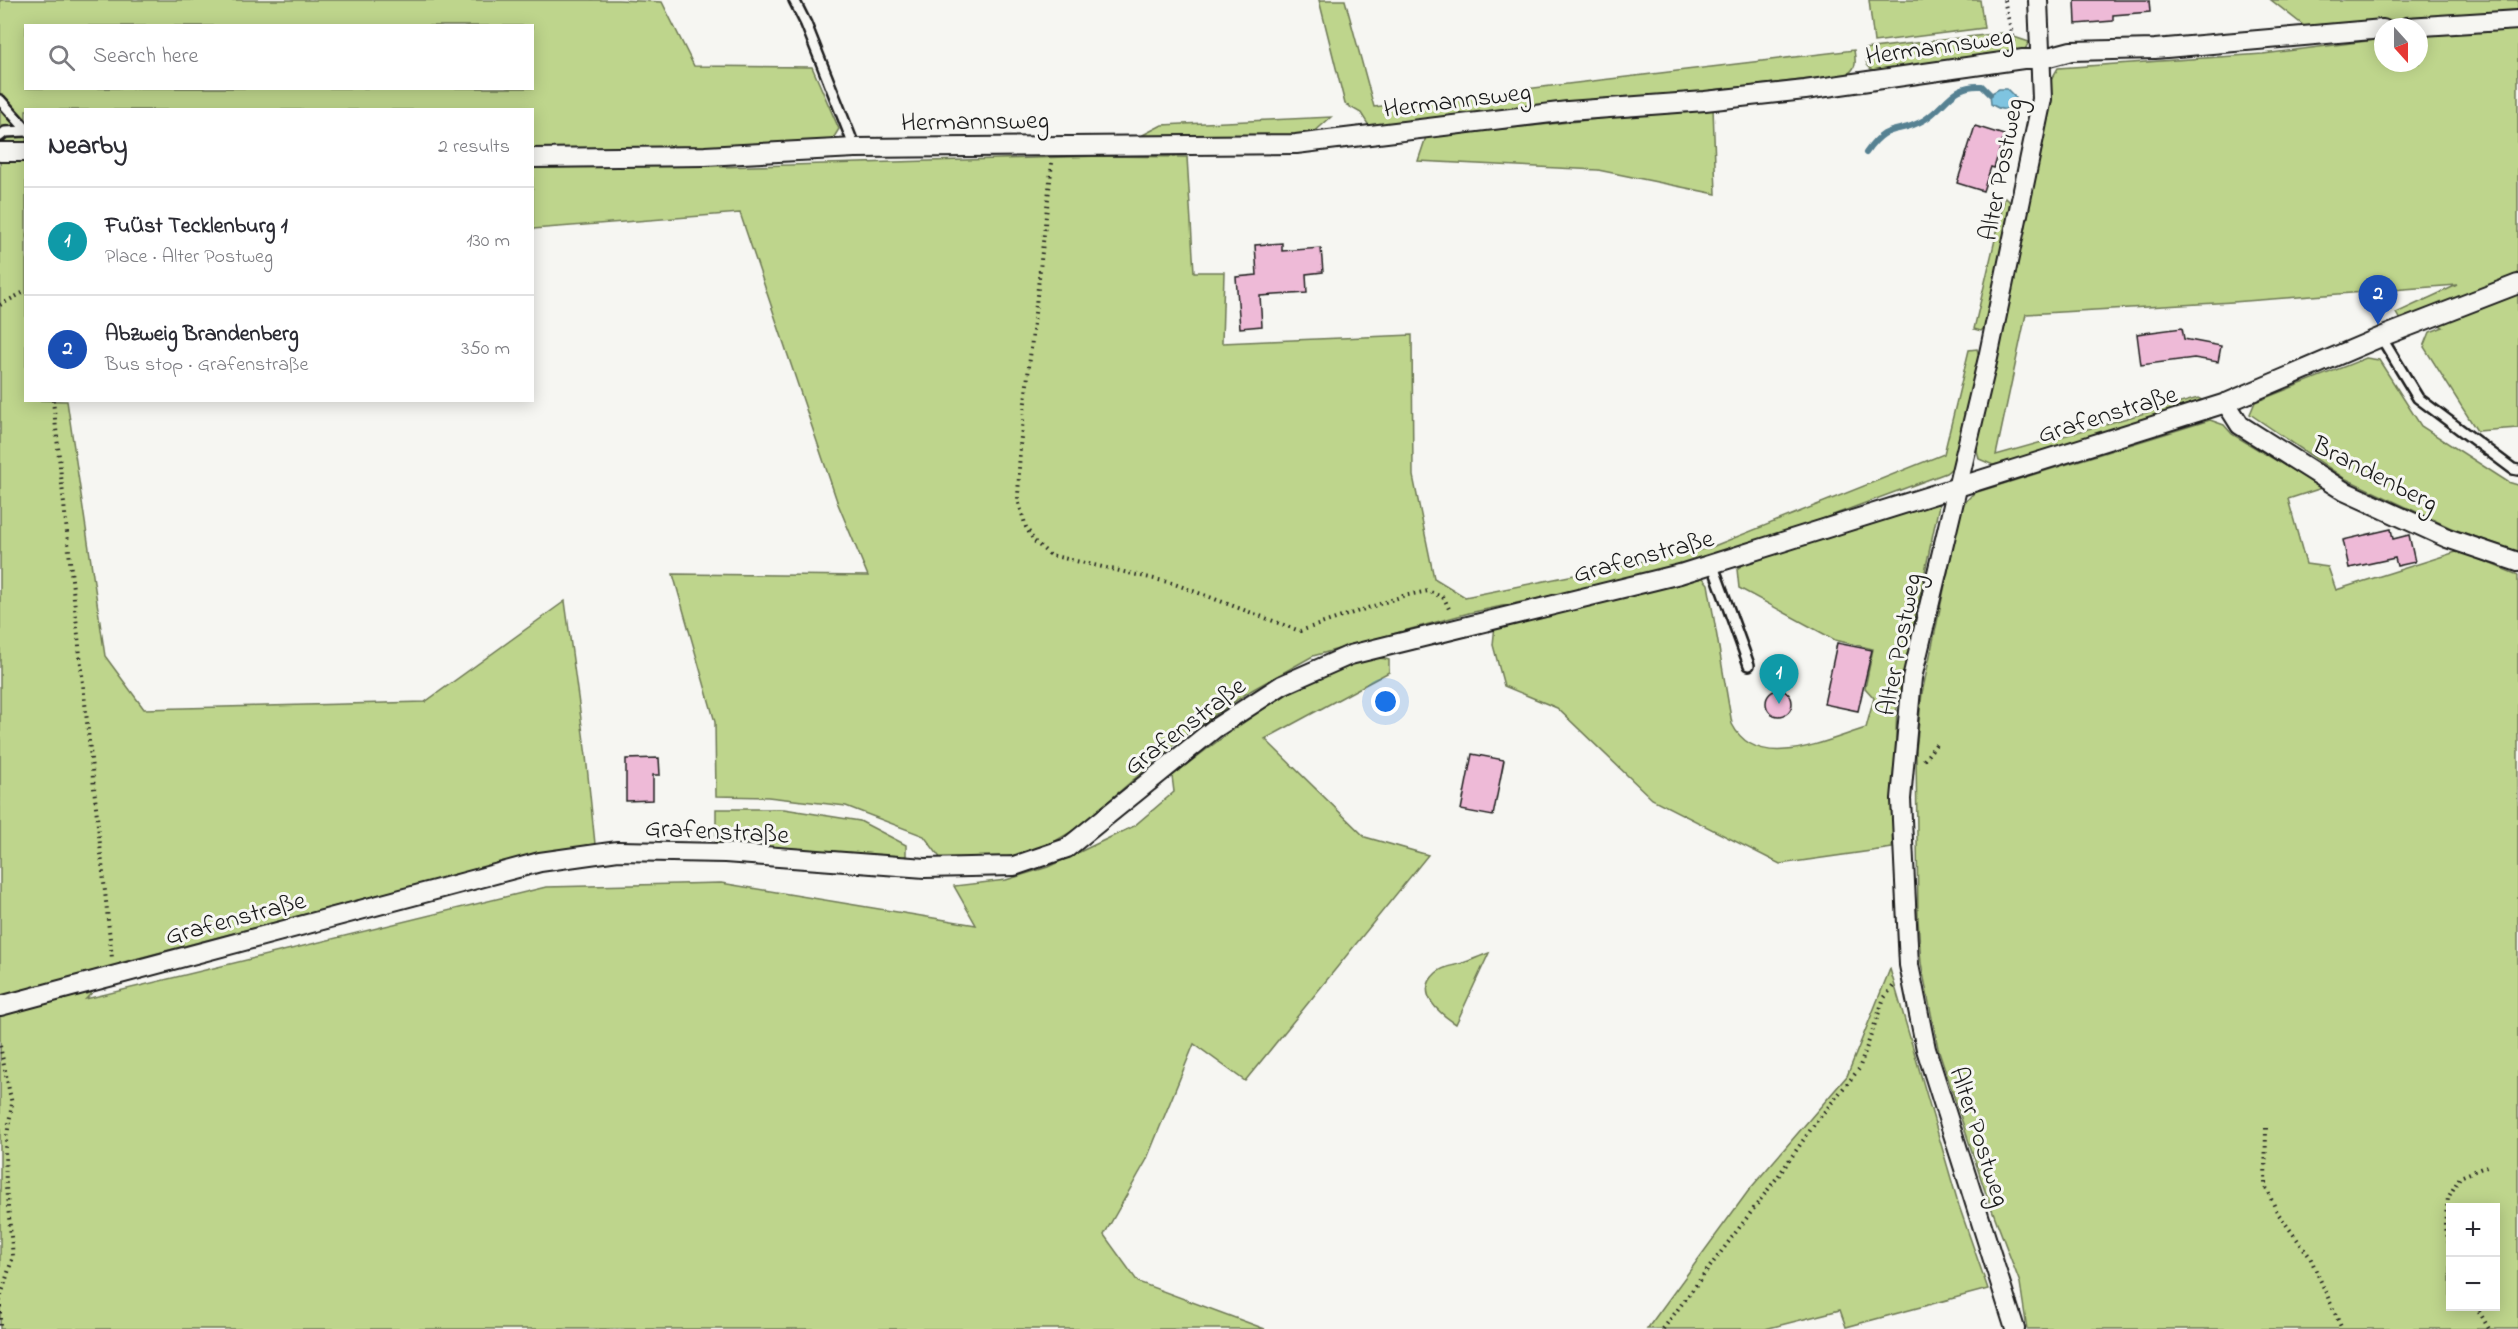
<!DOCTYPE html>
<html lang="en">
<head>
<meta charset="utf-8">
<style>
  body { margin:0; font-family:"Indie Flower",sans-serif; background:#f7f7f7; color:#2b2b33 }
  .controls { position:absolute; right:18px; bottom:18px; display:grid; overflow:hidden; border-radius:0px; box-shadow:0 3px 15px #0003 }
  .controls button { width:54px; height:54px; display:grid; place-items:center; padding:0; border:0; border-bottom:2px solid #e1e1e2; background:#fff; color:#2b2b33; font:30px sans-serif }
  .compass { position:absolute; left:2374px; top:18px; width:54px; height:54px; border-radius:50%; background:#fff; box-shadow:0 3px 15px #0003; rotate:159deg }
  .you { position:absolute; left:1386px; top:702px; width:21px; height:21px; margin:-15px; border:4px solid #fff; border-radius:50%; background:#1a73e8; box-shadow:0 0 0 9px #1a73e833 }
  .badge { display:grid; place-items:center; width:39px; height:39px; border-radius:50%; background:#b45309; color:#fff; font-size:20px; font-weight:700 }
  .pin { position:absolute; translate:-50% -50px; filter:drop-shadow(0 2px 3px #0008) }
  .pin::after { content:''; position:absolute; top:32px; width:21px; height:18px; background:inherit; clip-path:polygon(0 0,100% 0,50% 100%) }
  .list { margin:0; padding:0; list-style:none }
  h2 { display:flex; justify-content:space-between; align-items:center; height:78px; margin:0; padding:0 24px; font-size:26px }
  h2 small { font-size:20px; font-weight:400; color:#7c7c81 }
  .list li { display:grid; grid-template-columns:39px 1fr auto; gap:18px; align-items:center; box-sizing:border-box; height:108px; padding:0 24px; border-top:2px solid #e1e1e2 }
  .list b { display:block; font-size:22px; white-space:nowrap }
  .list p { margin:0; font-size:20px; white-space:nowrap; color:#7c7c81 }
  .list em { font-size:20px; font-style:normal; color:#7c7c81 }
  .icon { flex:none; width:33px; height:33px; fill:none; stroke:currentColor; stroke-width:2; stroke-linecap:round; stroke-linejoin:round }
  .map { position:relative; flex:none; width:2518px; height:1329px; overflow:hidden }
  .search { position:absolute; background:#fff; box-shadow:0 3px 15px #0003; left:24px; top:24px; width:510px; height:66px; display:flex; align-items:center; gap:15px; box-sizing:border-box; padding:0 21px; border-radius:0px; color:#7c7c81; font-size:22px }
  .panel { position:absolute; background:#fff; box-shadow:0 3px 15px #0003; left:24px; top:108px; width:510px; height:294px; border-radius:0px }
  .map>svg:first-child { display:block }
  .green { fill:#bed58c; stroke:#6d7854; stroke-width:1.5; fill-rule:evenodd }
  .water { fill:#7fc4e0; stroke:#578192; stroke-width:1.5 }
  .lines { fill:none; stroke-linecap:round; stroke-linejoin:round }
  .stream { stroke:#578192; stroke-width:6 }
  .building { fill:#eebad7; stroke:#1c1c1c; stroke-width:1.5 }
  .lane-casing { stroke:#1c1c1c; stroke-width:14 }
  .street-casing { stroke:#1c1c1c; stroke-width:22 }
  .path { stroke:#1c1c1c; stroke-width:4; stroke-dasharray:1.5 4.5; stroke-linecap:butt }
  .lane { stroke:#f6f6f2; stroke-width:9 }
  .street { stroke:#f6f6f2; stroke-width:18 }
  .labels { text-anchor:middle; stroke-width:6; stroke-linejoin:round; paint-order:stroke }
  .street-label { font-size:26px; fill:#1c1c1c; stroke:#f6f6f2 }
</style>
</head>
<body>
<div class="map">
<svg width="2518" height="1329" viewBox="0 0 2518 1329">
  <rect width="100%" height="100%" fill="#f6f6f2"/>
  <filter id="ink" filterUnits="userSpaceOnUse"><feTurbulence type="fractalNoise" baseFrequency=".0167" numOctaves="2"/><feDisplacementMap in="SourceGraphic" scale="12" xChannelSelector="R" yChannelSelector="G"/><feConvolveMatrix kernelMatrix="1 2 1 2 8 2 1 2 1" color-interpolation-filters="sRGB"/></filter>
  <g filter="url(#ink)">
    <g class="green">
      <path d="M0 0H618L662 2 694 66 812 67 839 129 831 142 712 148 721 167 1101 156 1187 157 1194 272H1224L1222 343 1412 335 1413 476 1434 578 1465 597 1709 548 1944 454 1969 350 1977 349 1980 360 1958 463 1946 473 1736 551 1634 578 1469 613 1313 656 1252 690 1189 732 1076 829 1040 850 996 859 944 863 924 836 846 806 768 797 716 796 715 722 673 574 868 576 838 504 740 213 533 229 532 110H26V400L67 401 105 656 144 709 425 702 565 601 586 756 595 844 530 855 120 963 86 999 546 887 721 883 976 925 954 886 1006 880 1048 867 1134 826 1174 792 1172 776C1210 746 1342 643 1389 660V672L1265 739 1365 837 1428 855 1245 1081 1194 1044 1146 1161 1104 1235 1138 1282 1265 1329H0ZM26 26H532V88H26Z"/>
      <path d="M1319 0H1345L1374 107 1854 50C1856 63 1857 68 1846 75L1371 129 1361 113 1345 104Z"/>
      <path d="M1869 0H1980L1984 28 1874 42Z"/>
      <path d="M2271 0H2518V274L2400 320 2396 313 2457 285 2233 302 2026 314 1996 455 2198 398 2204 401 2031 456 1993 465 1979 459 1976 445 2048 85 2058 68 2263 54 2383 39V63H2419V34L2497 23 2443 15 2308 29Z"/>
      <path d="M2002 33 2029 42 2024 51 2009 55 1873 71 1867 65 1864 49Z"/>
      <path d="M1713 107 1716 194 1598 170 1418 161 1426 137Z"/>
      <path d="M1331 117 1311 135 1135 139 1162 125Z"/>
      <path d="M2005 197 2010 202 1986 326 1981 331 1974 329Z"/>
      <path d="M2518 291V428L2477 431 2424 347 2430 332 2443 327 2436 323Z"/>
      <path d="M2366 358 2379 360 2421 426 2508 482 2518 485V552L2451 528 2344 478 2250 414 2255 402Z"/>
      <path d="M2210 420 2224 425 2232 434 2322 488 2288 499 2306 564 2328 567 2336 590 2459 551 2518 575V1329H2027L2020 1283 1985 1191 1938 1048 1921 963 1918 919 1916 751 1922 693 1962 505 1974 493ZM2450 1208H2496V1306H2450Z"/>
      <path d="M1934 502 1939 505 1897 704 1892 848 1780 864 1652 799 1557 708 1504 686 1493 645 1495 625 1703 578 1708 584 1732 724C1757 774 1826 740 1866 728L1874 698 1865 688 1873 649 1835 640 1739 588 1737 569 1744 564 1886 514Z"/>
      <path d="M716 809H784L860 821 906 845V856L892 860 716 845Z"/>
      <path d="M1489 953 1456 1024C1439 1013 1414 993 1436 973 1443 966 1454 966 1463 963 1472 960 1480 956 1489 953Z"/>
      <path d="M1890 969 1959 1206 1988 1289 1846 1327 1840 1310 1765 1329H1647L1749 1190 1847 1076Z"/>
    </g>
    <path class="water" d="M1999 89H2007L2016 98 2015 103C2005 111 2002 111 1991 104L1990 94Z"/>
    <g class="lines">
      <path class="stream" d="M1866 153C1889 120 1897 136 1924 120 1947 106 1951 84 1982 86L1990 94"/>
    </g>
    <g class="building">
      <path d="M2075 0H2149L2150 12 2113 15V21L2076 24Z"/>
      <path d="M1975 126 2004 135 1994 168 1991 167 1983 191 1957 183Z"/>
      <path d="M1282 243V251L1321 248 1323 272 1306 274 1307 293 1260 296 1262 326 1240 328 1236 277 1257 275 1255 245Z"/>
      <path d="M2182 328 2184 339 2221 346 2218 362 2194 358 2141 365 2137 334Z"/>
      <path d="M2391 529 2393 539 2409 535 2415 562 2397 566 2395 558 2349 568 2343 540Z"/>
      <path d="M1837 643 1872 650 1858 711 1824 704Z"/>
      <circle cx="1779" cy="703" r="13"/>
      <path d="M1472 754 1504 760 1493 816 1461 810Z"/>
      <path d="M659 758 660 775H653V800L626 801V759Z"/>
    </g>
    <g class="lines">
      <g class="lane-casing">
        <g id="lane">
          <path d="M794 0 806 24 855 148"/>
          <path d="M0 100 26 129"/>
          <path d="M0 136 5 132 26 131"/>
          <path d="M2381 337 2418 398 2513 469 2518 470"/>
          <path d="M1712 563 1749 665"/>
        </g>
      </g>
      <g class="street-casing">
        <g id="street">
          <path d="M2407 27 2518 20"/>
          <path d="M0 152H26"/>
          <path d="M532 158 705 156 855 148 1296 144 1568 111 1705 101 1805 90 2023 59H2041L2071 51 2155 49 2383 29"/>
          <path d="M2226 403 2240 425 2344 491 2447 538 2518 562"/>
          <path d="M0 1006 540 862 618 851 725 853 925 868 1014 866 1067 848 1214 729 1282 685 1350 655 1680 574 2226 403 2381 337 2518 284"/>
          <path d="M2015 1329 1926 1049 1909 965 1901 799 1912 678 1988 358 2042 99 2038 0"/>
        </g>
      </g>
      <g class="path">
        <path d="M2004 0 2014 42"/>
        <path d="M1052 163 1020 446 1018 500 1026 527 1034 541 1050 555 1172 583 1300 631 1403 596 1428 591 1444 598 1450 611"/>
        <path d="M0 305 26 291"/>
        <path d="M53 400 112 958"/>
        <path d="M1924 760 1937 743"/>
        <path d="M0 1046 12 1104 5 1148 6 1187 13 1256 0 1299V1329"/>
        <path d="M2266 1128 2265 1185 2277 1212 2310 1257 2342 1329"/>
        <path d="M2450 1248 2445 1223 2448 1198 2460 1177 2487 1166"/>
        <path d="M2476 1306 2489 1329"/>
        <path d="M1663 1329 1779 1175 1816 1122 1859 1069 1884 998 1894 985"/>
      </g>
      <use href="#lane" class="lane"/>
      <use href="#street" class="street"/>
    </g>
  </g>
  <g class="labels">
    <g class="street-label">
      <text transform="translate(1939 45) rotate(-8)" y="9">Hermannsweg</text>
      <text transform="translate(1457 99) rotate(-7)" y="9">Hermannsweg</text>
      <text transform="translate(975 120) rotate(-1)" y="9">Hermannsweg</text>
      <text transform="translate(2000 169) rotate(-79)" y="9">Alter Postweg</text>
      <text transform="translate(2107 413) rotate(-17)" y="9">Grafenstraße</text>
      <text transform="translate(2376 473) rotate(27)" y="9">Brandenberg</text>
      <text transform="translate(1643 555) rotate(-15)" y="9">Grafenstraße</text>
      <text transform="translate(1898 644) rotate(-79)" y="9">Alter Postweg</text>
      <text transform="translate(1184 725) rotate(-37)" y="9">Grafenstraße</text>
      <text transform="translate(717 830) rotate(3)" y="9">Grafenstraße</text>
      <text transform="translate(235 917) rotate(-15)" y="9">Grafenstraße</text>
      <text transform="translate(1981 1136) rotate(72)" y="9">Alter Postweg</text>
    </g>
  </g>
</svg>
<div class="controls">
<button>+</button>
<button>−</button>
</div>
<svg class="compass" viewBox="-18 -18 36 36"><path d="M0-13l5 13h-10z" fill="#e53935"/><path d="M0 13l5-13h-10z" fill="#7c7c81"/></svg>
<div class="you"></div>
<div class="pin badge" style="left:1779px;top:704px;background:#0f9aa8">1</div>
<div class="pin badge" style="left:2378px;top:325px;background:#1a4fb4">2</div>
<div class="search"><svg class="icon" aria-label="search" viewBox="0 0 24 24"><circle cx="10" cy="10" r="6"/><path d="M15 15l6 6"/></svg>Search here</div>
<section class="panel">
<h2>Nearby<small>2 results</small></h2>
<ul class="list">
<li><span class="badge" style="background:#0f9aa8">1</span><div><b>FuÜst Tecklenburg 1</b><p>Place · Alter Postweg</p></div><em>130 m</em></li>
<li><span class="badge" style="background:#1a4fb4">2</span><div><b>Abzweig Brandenberg</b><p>Bus stop · Grafenstraße</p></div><em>350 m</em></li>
</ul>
</section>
</div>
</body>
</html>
